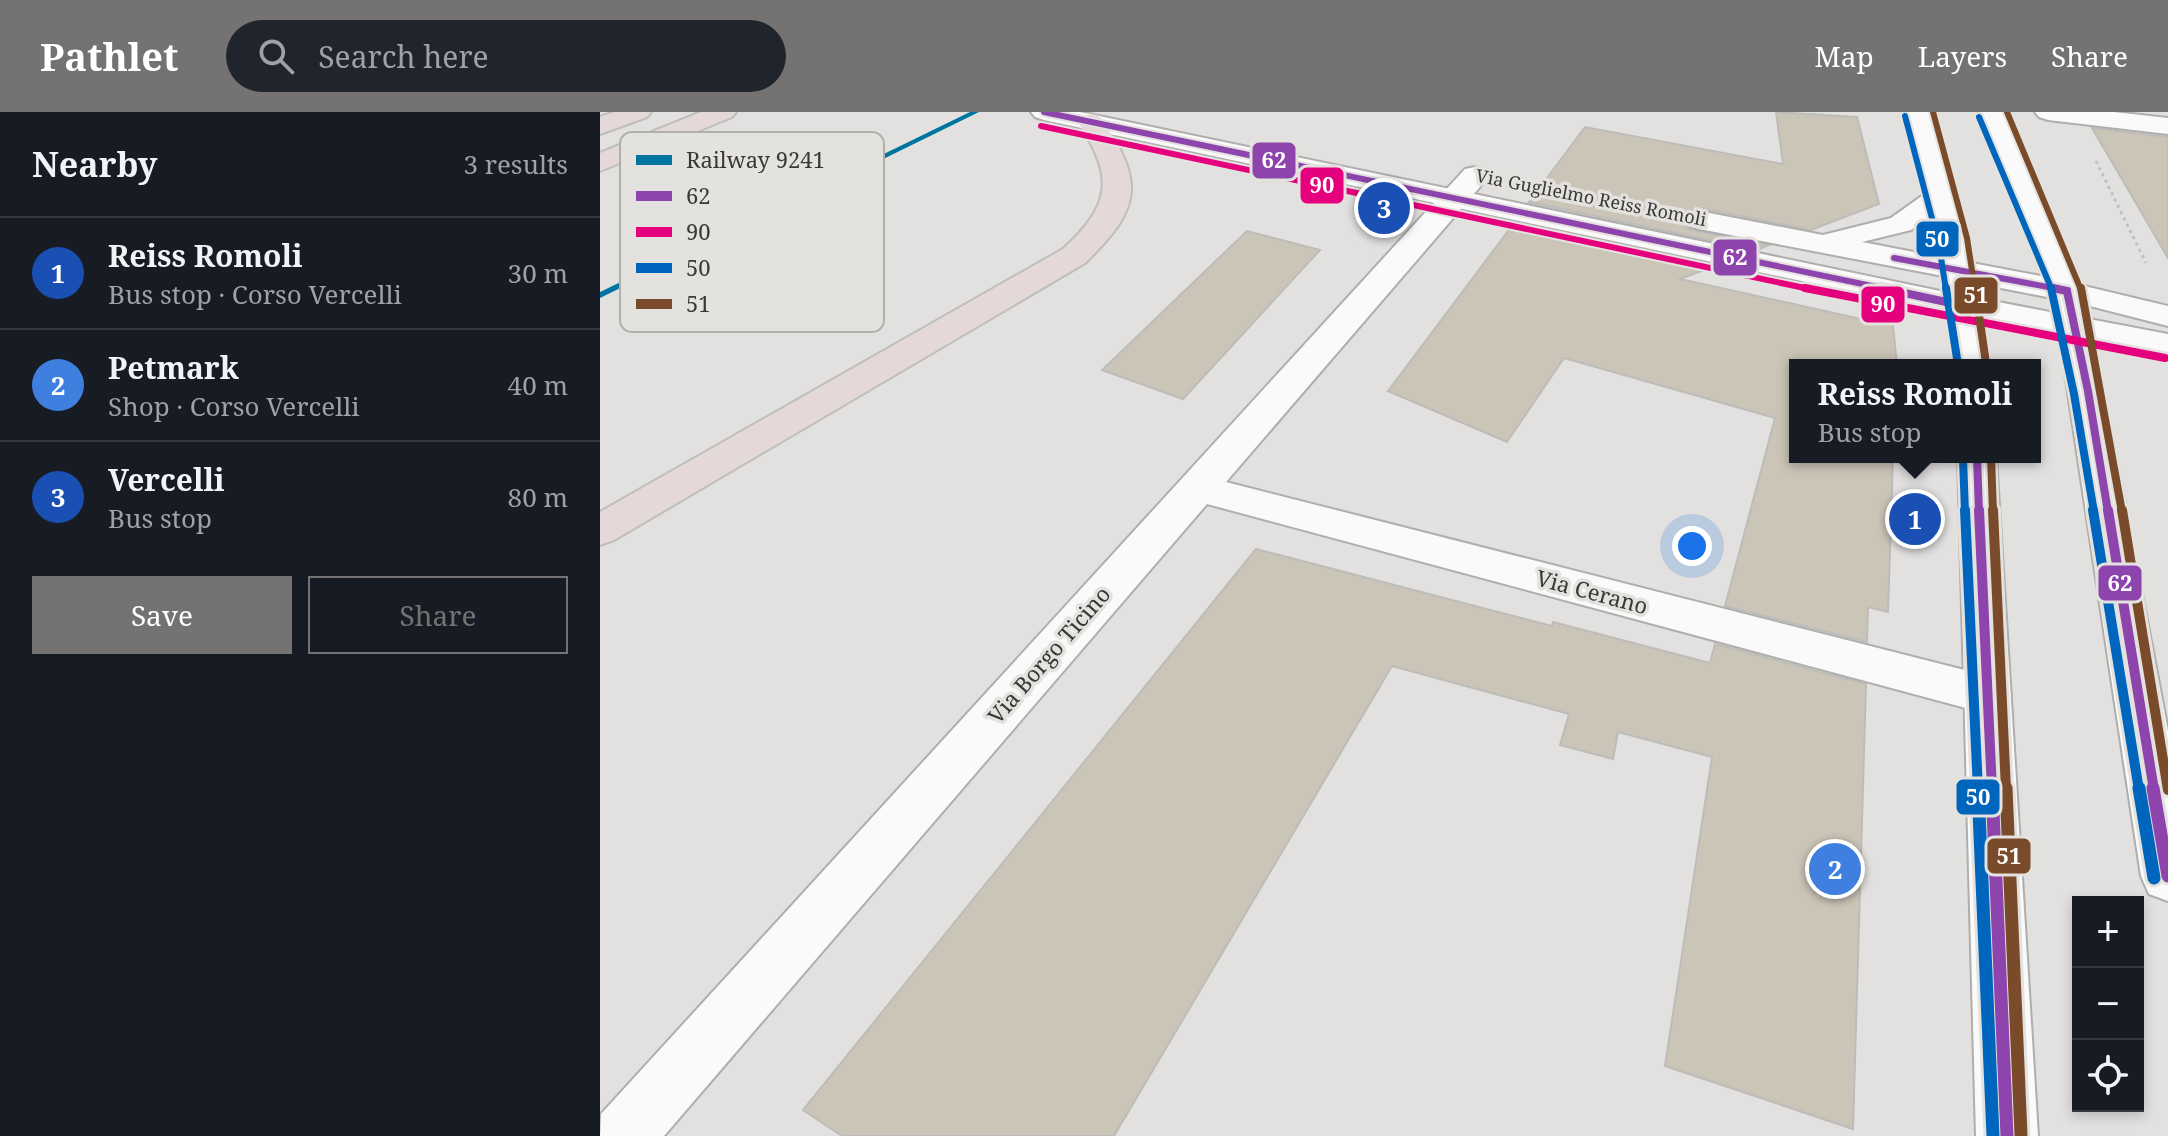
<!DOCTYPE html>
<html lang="en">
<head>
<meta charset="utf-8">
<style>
  body { margin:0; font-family:"Noto Serif",serif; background:#20242c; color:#f1f3f6 }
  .controls { position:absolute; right:24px; bottom:24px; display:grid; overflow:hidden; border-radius:0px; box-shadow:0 4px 12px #0003 }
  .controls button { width:72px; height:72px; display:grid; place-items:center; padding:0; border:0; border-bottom:2px solid #363941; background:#171b24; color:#f1f3f6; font:40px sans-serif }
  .you { position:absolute; left:1092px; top:434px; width:28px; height:28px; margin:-20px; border:6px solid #fff; border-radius:50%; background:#1a73e8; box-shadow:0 0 0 12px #1a73e833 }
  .badge { display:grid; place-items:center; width:52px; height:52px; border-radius:50%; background:#747372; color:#fff; font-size:26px; font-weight:700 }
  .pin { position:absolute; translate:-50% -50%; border:4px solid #fff; box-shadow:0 2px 8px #0006 }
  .popup { position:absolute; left:1189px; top:247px; width:252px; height:104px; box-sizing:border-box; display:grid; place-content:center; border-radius:0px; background:#171b24; filter:drop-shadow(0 2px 6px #0005); font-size:26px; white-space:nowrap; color:#9ea1a6 }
  .popup b { font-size:30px; color:#f1f3f6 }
  .popup::after { content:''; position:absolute; left:50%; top:100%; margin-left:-16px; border:16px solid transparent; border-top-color:#171b24 }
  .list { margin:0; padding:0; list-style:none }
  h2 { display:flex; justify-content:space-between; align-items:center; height:104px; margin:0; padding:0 32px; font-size:34px }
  h2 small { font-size:26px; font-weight:400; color:#9ea1a6 }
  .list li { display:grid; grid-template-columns:52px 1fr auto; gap:24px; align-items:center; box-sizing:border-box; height:112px; padding:0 32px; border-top:2px solid #363941 }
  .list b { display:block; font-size:30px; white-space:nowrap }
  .list p { margin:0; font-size:26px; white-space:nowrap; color:#9ea1a6 }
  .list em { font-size:26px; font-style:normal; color:#9ea1a6 }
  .actions { display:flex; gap:16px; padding:24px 32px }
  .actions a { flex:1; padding:18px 0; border:2px solid #747372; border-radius:0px; text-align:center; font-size:28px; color:#747372 }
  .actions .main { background:#747372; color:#fff }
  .icon { flex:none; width:44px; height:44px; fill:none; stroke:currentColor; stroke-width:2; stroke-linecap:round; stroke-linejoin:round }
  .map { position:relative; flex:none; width:1568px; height:1024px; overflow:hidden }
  header { display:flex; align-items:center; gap:48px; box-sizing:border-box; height:112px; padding:0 40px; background:#747372; color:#fff }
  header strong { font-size:38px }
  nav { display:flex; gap:44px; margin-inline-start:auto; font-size:28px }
  .search { width:560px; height:72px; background:#20242c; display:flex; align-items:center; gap:20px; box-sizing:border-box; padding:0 28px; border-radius:44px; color:#9ea1a6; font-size:30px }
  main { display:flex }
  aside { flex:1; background:#171b24 }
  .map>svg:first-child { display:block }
  .building { fill:#cbc5b7; stroke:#bdbcbb; stroke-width:2 }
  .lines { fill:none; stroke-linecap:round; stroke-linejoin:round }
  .street-casing { stroke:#afaeac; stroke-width:4 }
  .secondary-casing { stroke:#afaeac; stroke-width:4 }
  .highway-casing { stroke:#bebebd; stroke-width:4 }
  .path { stroke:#c2c1c1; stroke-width:3; stroke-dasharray:3 4; stroke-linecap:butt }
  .street { fill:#fbfafa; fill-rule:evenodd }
  .secondary { fill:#fbfafa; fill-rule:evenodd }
  .highway { fill:#e4d8d9; fill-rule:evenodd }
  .bus-1-far3-casing { stroke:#e4e2de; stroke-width:10 }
  .bus-1-far2-casing { stroke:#e4e2de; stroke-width:13 }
  .bus-1-far1-casing { stroke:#e4e2de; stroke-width:16 }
  .bus-1-casing { stroke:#e4e2de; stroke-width:19 }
  .bus-2-far1-casing { stroke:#e4e2de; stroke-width:10 }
  .bus-2-casing { stroke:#e4e2de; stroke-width:13 }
  .bus-3-far3-casing { stroke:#e4e2de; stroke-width:10 }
  .bus-3-far2-casing { stroke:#e4e2de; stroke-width:13 }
  .bus-3-far1-casing { stroke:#e4e2de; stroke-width:16 }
  .bus-3-casing { stroke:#e4e2de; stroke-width:19 }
  .bus-4-far3-casing { stroke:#e4e2de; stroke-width:10 }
  .bus-4-far2-casing { stroke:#e4e2de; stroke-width:13 }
  .bus-4-far1-casing { stroke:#e4e2de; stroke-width:16 }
  .bus-4-casing { stroke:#e4e2de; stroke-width:19 }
  .bus-1-far3 { stroke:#8e44ad; stroke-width:6 }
  .bus-1-far2 { stroke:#8e44ad; stroke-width:8 }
  .bus-1-far1 { stroke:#8e44ad; stroke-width:10 }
  .bus-1 { stroke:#8e44ad; stroke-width:13 }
  .bus-2-far1 { stroke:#e5007d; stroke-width:6 }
  .bus-2 { stroke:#e5007d; stroke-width:8 }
  .bus-3-far3 { stroke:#0065bd; stroke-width:6 }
  .bus-3-far2 { stroke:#0065bd; stroke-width:8 }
  .bus-3-far1 { stroke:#0065bd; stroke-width:10 }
  .bus-3 { stroke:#0065bd; stroke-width:13 }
  .bus-4-far3 { stroke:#7a4b2a; stroke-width:6 }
  .bus-4-far2 { stroke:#7a4b2a; stroke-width:8 }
  .bus-4-far1 { stroke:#7a4b2a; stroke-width:10 }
  .bus-4 { stroke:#7a4b2a; stroke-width:13 }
  .rail-1-casing { stroke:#e4e2de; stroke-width:6 }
  .rail-1 { fill:#0075a1; fill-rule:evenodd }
  .labels { text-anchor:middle; stroke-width:7; stroke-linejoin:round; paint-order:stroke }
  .far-street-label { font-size:18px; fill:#393837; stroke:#e4e2de }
  .street-label { font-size:22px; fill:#393837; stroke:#e4e2de }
  .key { fill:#e4e2de; stroke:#b1afac; stroke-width:2 }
  .key-label { font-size:22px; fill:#393837 }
  .line-badge { stroke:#e4e2de; stroke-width:3 }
  .badge-label { font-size:22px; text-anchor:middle; font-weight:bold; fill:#fff }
</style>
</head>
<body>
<header>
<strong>Pathlet</strong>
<div class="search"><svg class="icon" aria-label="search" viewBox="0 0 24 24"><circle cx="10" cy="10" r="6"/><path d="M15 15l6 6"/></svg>Search here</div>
<nav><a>Map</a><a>Layers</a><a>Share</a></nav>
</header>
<main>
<aside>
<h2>Nearby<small>3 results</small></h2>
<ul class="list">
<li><span class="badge" style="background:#1a4fb4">1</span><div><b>Reiss Romoli</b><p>Bus stop · Corso Vercelli</p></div><em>30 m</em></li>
<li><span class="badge" style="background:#3f7fe0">2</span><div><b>Petmark</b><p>Shop · Corso Vercelli</p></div><em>40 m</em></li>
<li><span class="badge" style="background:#1a4fb4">3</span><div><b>Vercelli</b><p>Bus stop</p></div><em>80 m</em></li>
</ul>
<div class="actions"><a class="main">Save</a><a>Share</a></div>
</aside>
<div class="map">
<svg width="1568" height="1024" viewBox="0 0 1568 1024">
  <rect width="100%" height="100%" fill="#e3e1df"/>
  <g class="building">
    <path d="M1176 0 1257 5 1279 92 1211 118 1100 96 1088 99 1082 106 1088 117 1169 133 1157 138 929 90 985 15 1183 52Z"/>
    <path d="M1492 16 1568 25V146Z"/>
    <path d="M914 111 1115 154 1080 167 1293 214 1297 253H1195V345H1293L1288 500 1268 495 1267 530 1125 494 1175 306 964 246 907 330 788 279Z"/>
    <path d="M647 119 720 138 583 287 502 258Z"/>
    <path d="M656 437 952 514 953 510 1110 551 1115 532 1266 572 1253 1017 1065 954 1112 645 1018 620 1013 647 960 633 969 602 792 554 514 1024H242L203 998Z"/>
  </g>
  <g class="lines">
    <g class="street-casing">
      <g id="street">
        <path d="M1435 0H1514L1568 6V22L1448 8 1439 5Z"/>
        <path d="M875 55 885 57 889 63 885 69 626 370 1388 564 1404 569 1411 583 1404 597 1388 602 607 392 64 1024H0L1 1002 865 57Z"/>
      </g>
    </g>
    <g class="secondary-casing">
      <g id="secondary">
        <path d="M431 0H480L1345 180 1343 164 1099 117 1089 114 1084 108 1089 102 1099 99 1223 123 1291 106 1326 81 1306 0H1332L1372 151 1446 165 1379 0H1405L1480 173 1568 194V214L1486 193 1489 207 1568 222V242L1494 228 1568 619V789L1549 782 1541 764 1459 221 1381 206 1389 253H1355L1347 200 444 8 435 5ZM1331 104 1340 145 1262 130 1311 118ZM1375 171 1452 186 1455 201 1378 186Z"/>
        <path d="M1358 345H1396L1438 1024H1376Z"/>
      </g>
    </g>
    <g class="highway-casing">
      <g id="highway">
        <path d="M14 0H51L47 5 0 22V5Z"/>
        <path d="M101 0H136L132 5 0 59V41Z"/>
        <path d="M491 2 500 5C545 70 542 96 485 151L14 428 0 433V400L463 137C512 92 514 65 478 10L482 5Z"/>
      </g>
    </g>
    <path class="path" d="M1496 49 1546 151"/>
    <use href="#street" class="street"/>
    <use href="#secondary" class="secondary"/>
    <use href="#highway" class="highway"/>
    <g class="bus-1-far3-casing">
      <g id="bus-1-far3">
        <path d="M444 0 1291 178"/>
        <path d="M1294 146 1464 178"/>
      </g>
    </g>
    <g class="bus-1-far2-casing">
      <g id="bus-1-far2">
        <path d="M1281 176 1365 194"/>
        <path d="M1453 176 1467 179"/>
        <path d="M1467 179 1488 279 1508 400"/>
        <path d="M1377 345 1379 400"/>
      </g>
    </g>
    <g class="bus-1-far1-casing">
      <g id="bus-1-far1">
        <path d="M1379 398 1392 678"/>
        <path d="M1508 398 1554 678"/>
      </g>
    </g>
    <g class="bus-1-casing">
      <g id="bus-1">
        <path d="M1392 676 1407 1024"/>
        <path d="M1553 676 1568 764"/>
      </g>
    </g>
    <g class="bus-2-far1-casing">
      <path id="bus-2-far1" d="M441 14 1214 178"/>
    </g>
    <g class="bus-2-casing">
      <path id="bus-2" d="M1205 176 1565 246"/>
    </g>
    <g class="bus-3-far3-casing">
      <g id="bus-3-far3">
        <path d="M1305 4 1339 133 1346 178"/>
        <path d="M1379 5 1452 178"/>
      </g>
    </g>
    <g class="bus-3-far2-casing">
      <g id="bus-3-far2">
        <path d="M1346 176 1358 253"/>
        <path d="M1451 176 1474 282 1494 400"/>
        <path d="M1363 346 1365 400"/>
      </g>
    </g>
    <g class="bus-3-far1-casing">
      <g id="bus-3-far1">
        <path d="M1365 398 1378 678"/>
        <path d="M1493 398 1539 678"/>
      </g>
    </g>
    <g class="bus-3-casing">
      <g id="bus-3">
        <path d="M1378 676 1393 1024"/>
        <path d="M1539 676 1554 766"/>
      </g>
    </g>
    <g class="bus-4-far3-casing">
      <g id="bus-4-far3">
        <path d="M1333 0 1367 126 1375 178"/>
        <path d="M1407 0 1481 178"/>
      </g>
    </g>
    <g class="bus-4-far2-casing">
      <g id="bus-4-far2">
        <path d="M1375 176 1386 251"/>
        <path d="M1481 176 1522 400"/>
        <path d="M1391 345 1393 400"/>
      </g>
    </g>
    <g class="bus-4-far1-casing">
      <g id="bus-4-far1">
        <path d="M1393 398 1406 678"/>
        <path d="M1522 398 1568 678"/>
      </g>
    </g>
    <g class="bus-4-casing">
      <path id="bus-4" d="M1406 676 1421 1023"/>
    </g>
    <use href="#bus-1-far3" class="bus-1-far3"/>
    <use href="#bus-1-far2" class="bus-1-far2"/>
    <use href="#bus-1-far1" class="bus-1-far1"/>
    <use href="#bus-1" class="bus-1"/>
    <use href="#bus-2-far1" class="bus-2-far1"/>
    <use href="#bus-2" class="bus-2"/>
    <use href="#bus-3-far3" class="bus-3-far3"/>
    <use href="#bus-3-far2" class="bus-3-far2"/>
    <use href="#bus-3-far1" class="bus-3-far1"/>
    <use href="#bus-3" class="bus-3"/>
    <use href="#bus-4-far3" class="bus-4-far3"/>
    <use href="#bus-4-far2" class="bus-4-far2"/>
    <use href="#bus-4-far1" class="bus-4-far1"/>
    <use href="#bus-4" class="bus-4"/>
    <g class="rail-1-casing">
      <path id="rail-1" d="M370 0H379L0 186V180Z"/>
    </g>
    <use href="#rail-1" class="rail-1"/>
  </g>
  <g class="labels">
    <g class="far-street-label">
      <text transform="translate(991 86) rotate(11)" y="6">Via Guglielmo Reiss Romoli</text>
    </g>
    <g class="street-label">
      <text transform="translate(992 480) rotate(15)" y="8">Via Cerano</text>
      <text transform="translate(449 543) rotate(-49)" y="8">Via Borgo Ticino</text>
    </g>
  </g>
  <rect x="20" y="20" width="264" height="200" rx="12" class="key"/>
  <rect x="36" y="43" width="36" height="10" fill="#0075a1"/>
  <rect x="36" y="79" width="36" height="10" fill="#8e44ad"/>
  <rect x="36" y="115" width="36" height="10" fill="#e5007d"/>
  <rect x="36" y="151" width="36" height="10" fill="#0065bd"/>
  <rect x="36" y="187" width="36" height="10" fill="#7a4b2a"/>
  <g class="key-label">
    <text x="86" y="56">Railway 9241</text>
    <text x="86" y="92">62</text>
    <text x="86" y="128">90</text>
    <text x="86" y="164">50</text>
    <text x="86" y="200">51</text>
  </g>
  <g class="line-badge">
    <rect x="651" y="29" width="46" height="39" rx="8" fill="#8e44ad"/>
    <rect x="699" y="54" width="46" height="39" rx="8" fill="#e5007d"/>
    <rect x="1315" y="108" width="45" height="38" rx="8" fill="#0065bd"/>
    <rect x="1112" y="126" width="46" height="39" rx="8" fill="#8e44ad"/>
    <rect x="1353" y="164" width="46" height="39" rx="8" fill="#7a4b2a"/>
    <rect x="1260" y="173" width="46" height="39" rx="8" fill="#e5007d"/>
    <rect x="1497" y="452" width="46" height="38" rx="8" fill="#8e44ad"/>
    <rect x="1355" y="666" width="46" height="38" rx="8" fill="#0065bd"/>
    <rect x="1386" y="725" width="46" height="38" rx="8" fill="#7a4b2a"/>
  </g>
  <g class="badge-label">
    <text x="674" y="56">62</text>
    <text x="722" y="81">90</text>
    <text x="1337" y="135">50</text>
    <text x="1135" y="153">62</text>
    <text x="1376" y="191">51</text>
    <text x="1283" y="200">90</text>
    <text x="1520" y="479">62</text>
    <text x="1378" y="693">50</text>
    <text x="1409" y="752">51</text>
  </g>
</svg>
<div class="controls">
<button>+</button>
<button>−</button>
<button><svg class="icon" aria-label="locate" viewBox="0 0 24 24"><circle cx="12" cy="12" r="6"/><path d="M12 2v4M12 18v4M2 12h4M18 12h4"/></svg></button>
</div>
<div class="you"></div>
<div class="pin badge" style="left:1315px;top:407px;background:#1a4fb4">1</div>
<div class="popup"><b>Reiss Romoli</b>Bus stop</div>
<div class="pin badge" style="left:1235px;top:757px;background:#3f7fe0">2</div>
<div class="pin badge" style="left:784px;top:96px;background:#1a4fb4">3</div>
</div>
</main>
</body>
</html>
